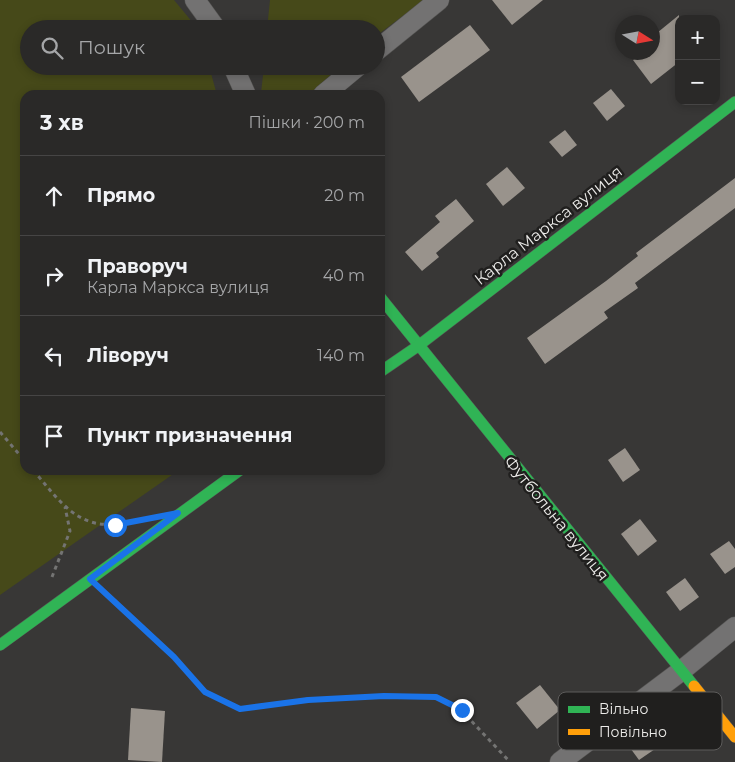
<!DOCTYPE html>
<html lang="uk">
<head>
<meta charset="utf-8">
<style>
  body { margin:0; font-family:Montserrat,sans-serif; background:#323130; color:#f1f3f6 }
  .controls { position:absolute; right:15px; top:15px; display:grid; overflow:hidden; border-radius:10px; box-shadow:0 2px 8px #0003 }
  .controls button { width:45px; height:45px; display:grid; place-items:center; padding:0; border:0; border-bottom:1px solid #464545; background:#2a2928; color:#f1f3f6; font:25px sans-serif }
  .compass { position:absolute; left:615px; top:15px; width:45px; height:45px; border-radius:50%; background:#2a2928; box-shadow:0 2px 8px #0003; rotate:101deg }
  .stop { position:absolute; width:15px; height:15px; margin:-11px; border:4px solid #1a73e8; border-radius:50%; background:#fff }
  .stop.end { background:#1a73e8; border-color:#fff; box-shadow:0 1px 5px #0008 }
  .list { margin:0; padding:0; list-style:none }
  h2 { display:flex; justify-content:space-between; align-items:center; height:65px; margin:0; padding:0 20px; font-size:21px }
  h2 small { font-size:16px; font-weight:400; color:#a5a6a8 }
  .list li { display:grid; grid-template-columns:32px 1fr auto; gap:15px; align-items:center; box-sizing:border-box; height:80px; padding:0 20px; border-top:1px solid #464545 }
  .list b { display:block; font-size:19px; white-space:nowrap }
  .list p { margin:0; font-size:16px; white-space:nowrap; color:#a5a6a8 }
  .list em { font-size:16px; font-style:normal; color:#a5a6a8 }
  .icon { flex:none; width:28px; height:28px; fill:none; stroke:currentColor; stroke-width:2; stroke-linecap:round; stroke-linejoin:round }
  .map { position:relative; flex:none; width:735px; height:762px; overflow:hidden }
  .search { position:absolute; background:#2a2928; box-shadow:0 2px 8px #0003; left:20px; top:20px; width:365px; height:55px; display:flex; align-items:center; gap:12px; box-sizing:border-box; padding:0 18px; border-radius:28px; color:#a5a6a8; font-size:19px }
  .panel { position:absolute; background:#2a2928; box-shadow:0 2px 8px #0003; left:20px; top:90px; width:365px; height:385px; border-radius:15px }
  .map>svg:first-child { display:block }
  .green { fill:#464919 }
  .building { fill:#99938c }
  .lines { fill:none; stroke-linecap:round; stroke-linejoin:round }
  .street-casing { stroke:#555453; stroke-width:21 }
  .fast-casing { stroke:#555453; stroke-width:12 }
  .slow-casing { stroke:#555453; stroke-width:12 }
  .path { stroke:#747473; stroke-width:3; stroke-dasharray:4 4; stroke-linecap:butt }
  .street { stroke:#737272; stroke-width:20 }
  .fast { stroke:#30b455; stroke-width:11 }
  .slow { stroke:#ff9f0a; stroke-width:11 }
  .route { stroke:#1a73e8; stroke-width:6 }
  .labels { text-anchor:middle; stroke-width:5; stroke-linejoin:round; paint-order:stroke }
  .street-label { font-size:16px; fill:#ecebe9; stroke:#201f1e }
  .key { fill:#201f1e; stroke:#5d5c5b; stroke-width:1 }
  .key-label { font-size:14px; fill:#ecebe9 }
</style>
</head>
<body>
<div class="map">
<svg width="735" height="762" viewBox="0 0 735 762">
  <rect width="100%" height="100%" fill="#383736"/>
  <g class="green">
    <path d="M0 0H174L198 29H29V66H209L217 95H25V470H179L0 595Z"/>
    <path d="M270 0H424L376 36V29H267Z"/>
    <path d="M264 66H341L308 95H264L261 93Z"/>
  </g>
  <g class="building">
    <path d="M492 0H543L512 25Z"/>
    <path d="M679 15V62L651 84 633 60 643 52H652V37Z"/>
    <path d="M470 25 490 50 419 102 401 77Z"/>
    <path d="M611 89 625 106 607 121 593 103Z"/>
    <path d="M565 130 577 145 562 157 549 142Z"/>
    <path d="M507 167 525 188 503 206 486 184Z"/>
    <path d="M735 178V208L635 283 638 288 604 312 608 318 545 364 527 338 606 281 638 256 636 253Z"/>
    <path d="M456 199 474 221 436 253 439 257 422 271 405 252 440 222 435 216Z"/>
    <path d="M625 448 640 470 623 482 608 460Z"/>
    <path d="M640 519 657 541 638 556 621 534Z"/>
    <path d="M729 541 735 549V567L725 574 710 554Z"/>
    <path d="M685 578 699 597 680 611 666 592Z"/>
    <path d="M540 685 560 710 537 729 516 703Z"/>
    <path d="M678 701 693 723 639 760 625 741Z"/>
    <path d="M131 708 165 711 162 762 128 760Z"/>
  </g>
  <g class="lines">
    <g class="street-casing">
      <g id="street">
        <path d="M195 0 216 29"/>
        <path d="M376 51 439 0"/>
        <path d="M233 66 246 95"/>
        <path d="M323 95 358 66"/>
        <path d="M560 762 681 671 735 627"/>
      </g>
    </g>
    <g class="fast-casing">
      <g id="fast">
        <path d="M380 297 694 686"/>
        <path d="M380 372 418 346 735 102"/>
        <path d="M0 645 240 470"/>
      </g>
    </g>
    <g class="slow-casing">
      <path id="slow" d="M694 686 735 737"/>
    </g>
    <g class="path">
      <path d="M0 432 25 461"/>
      <path d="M33 470C60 501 78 532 125 523"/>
      <path d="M52 577 70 531 65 507"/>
      <path d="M109 595 174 657 205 692 240 709 308 699 384 696 436 697 461 710 510 762"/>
    </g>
    <use href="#street" class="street"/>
    <use href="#fast" class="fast"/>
    <use href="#slow" class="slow"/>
  </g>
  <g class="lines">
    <path class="route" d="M115 525 178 513 90 579 174 657 205 692 240 709 308 700 384 696 436 697 462 710"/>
  </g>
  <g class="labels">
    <g class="street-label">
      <text transform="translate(548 225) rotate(-38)" y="6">Карла Маркса вулиця</text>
      <text transform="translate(557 518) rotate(51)" y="6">Футбольна вулиця</text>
    </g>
  </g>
  <rect x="558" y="692" width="164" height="58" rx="8" class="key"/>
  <rect x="568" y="706" width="22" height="7" fill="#30b455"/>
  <rect x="568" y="729" width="22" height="6" fill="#ff9f0a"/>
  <g class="key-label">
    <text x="599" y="714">Вільно</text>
    <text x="599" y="737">Повільно</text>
  </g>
</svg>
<div class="controls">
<button>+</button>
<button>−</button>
</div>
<svg class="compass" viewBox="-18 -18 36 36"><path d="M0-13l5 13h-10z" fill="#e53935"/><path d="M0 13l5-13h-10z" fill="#a5a6a8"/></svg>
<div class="stop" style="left:115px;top:525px"></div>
<div class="stop end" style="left:462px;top:710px"></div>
<div class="search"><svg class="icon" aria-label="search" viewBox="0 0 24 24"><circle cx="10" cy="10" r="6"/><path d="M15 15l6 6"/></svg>Пошук</div>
<section class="panel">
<h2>3 хв<small>Пішки · 200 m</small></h2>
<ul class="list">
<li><svg class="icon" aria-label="ahead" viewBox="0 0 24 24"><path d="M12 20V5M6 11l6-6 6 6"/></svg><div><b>Прямо</b></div><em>20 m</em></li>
<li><svg class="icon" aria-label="right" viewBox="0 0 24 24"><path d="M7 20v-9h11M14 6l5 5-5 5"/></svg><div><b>Праворуч</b><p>Карла Маркса вулиця</p></div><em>40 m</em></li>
<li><svg class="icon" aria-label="left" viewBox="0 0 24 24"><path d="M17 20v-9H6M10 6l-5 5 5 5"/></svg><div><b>Ліворуч</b></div><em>140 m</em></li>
<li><svg class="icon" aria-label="arrive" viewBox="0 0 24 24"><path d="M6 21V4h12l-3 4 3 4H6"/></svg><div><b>Пункт призначення</b></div></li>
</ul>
</section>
</div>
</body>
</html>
